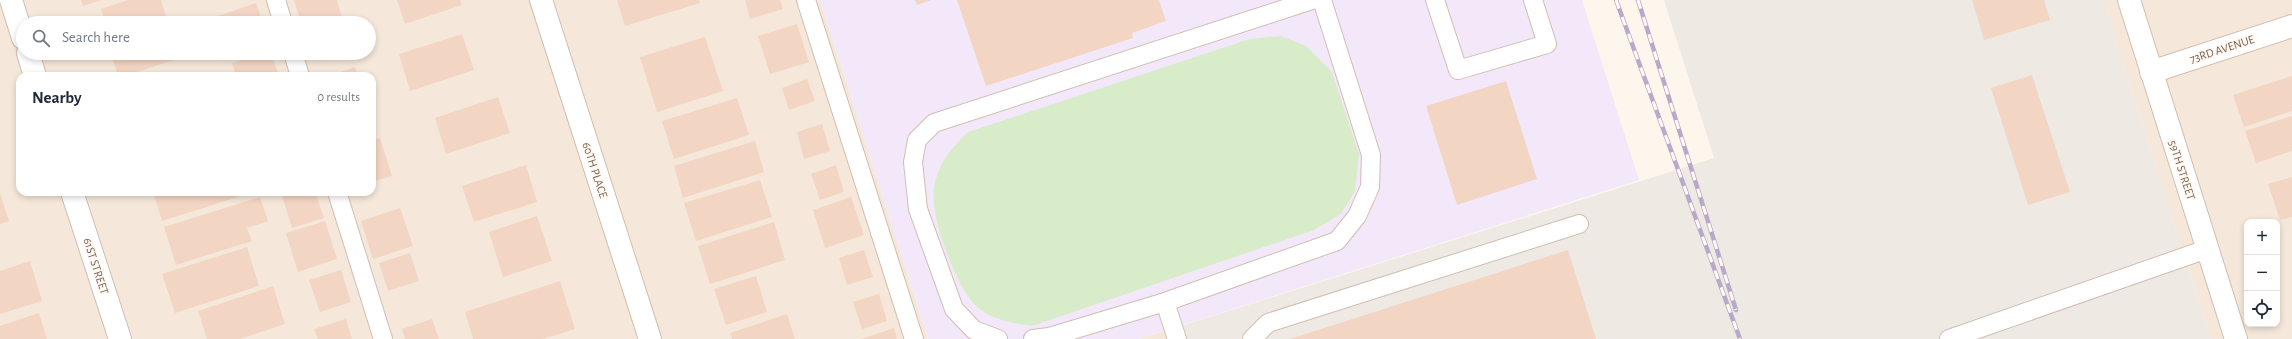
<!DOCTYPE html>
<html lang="en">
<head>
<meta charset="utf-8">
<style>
  body { margin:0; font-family:"Alegreya Sans",sans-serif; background:#f2f2f3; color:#1f2937 }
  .controls { position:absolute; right:12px; bottom:12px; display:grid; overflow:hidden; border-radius:8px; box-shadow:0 2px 6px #0003 }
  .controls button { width:36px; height:36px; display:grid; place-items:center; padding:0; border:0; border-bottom:1px solid #e0e1e3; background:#fff; color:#1f2937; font:20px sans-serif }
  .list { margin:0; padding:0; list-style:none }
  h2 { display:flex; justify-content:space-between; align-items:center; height:52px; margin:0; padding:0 16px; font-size:17px }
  h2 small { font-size:13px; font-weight:400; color:#747a83 }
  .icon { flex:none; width:22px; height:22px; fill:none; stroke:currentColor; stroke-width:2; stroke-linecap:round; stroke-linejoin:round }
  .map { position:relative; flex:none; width:2292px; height:339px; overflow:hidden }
  .search { position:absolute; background:#fff; box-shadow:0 2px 6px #0003; left:16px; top:16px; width:360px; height:44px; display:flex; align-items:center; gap:10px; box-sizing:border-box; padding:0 14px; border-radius:22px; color:#747a83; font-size:15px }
  .panel { position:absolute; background:#fff; box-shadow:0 2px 6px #0003; left:16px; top:72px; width:360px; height:124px; border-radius:12px }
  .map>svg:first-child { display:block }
  .residential { fill:#f5e8da; fill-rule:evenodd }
  .industrial { fill:#efe9e4 }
  .education { fill:#f3e8fa }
  .green { fill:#d8ecc9 }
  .building { fill:#f3d5c3 }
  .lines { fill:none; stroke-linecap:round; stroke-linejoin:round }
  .service-casing { stroke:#d1beb0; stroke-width:20 }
  .minor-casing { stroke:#d1beb0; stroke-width:24 }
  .service { stroke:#fff; stroke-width:18 }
  .minor { stroke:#fff; stroke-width:22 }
  .rail-casing { stroke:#b9a8c9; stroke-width:4.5 }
  .rail { stroke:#fffaf3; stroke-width:3; stroke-dasharray:9; stroke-linecap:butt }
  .labels { text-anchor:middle; stroke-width:3.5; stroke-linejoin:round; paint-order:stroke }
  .street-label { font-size:12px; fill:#7a5c4d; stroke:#fffaf3 }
</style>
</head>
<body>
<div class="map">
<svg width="2292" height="339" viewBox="0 0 2292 339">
  <rect width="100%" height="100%" fill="#fdf6ec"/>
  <g class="residential">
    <path d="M0 0H820L928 339H0ZM23 23H369V53H23ZM20 76H372V192H20Z"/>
    <path d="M2103 0H2292V339H2211ZM2247 222H2277V324H2247Z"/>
    <path d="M1181 326 1185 339H1139Z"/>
  </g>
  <path class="industrial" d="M1664 0H2103L2211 339H1185L1181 326 1714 158Z"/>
  <path class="education" d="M820 0H1582L1639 180 1139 339H928Z"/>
  <path class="green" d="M1281 36 1306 46 1332 72 1359 154 1355 191 1341 214 1314 230 1032 326C1011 323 990 320 974 304 955 283 926 209 935 182 942 158 951 149 968 132L1250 39Z"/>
  <g class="building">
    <path d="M81 0H102L83 6Z"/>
    <path d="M128 0H161L168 23H105L101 9Z"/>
    <path d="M294 0H337L342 18 328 23H301Z"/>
    <path d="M397 0H460L462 5 405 24Z"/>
    <path d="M617 0H699L700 3 625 26Z"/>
    <path d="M745 0H780L783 9 750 19Z"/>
    <path d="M915 0H931L917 5Z"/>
    <path d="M957 0H1159L1166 21 1132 33 1133 38 986 86Z"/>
    <path d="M1972 0H2044L2050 20 1984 40Z"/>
    <path d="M256 3 263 23H220L218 16Z"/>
    <path d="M797 24 809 62 770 74 758 36Z"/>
    <path d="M462 34 474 70 410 91 399 54Z"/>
    <path d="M705 37 723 91 657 112 640 57Z"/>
    <path d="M111 53H178L180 58 125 76H118Z"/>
    <path d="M262 53H271L279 76H236L232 63Z"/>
    <path d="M355 67 358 76H329Z"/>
    <path d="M2032 75 2070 192 2028 205 1991 88Z"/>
    <path d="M2292 76V111L2244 127 2233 95Z"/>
    <path d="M807 79 815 101 789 110 782 88Z"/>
    <path d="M1506 81 1537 179 1457 205 1426 106Z"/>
    <path d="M498 97 510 133 446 154 435 118Z"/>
    <path d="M737 98 749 135 674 159 662 121Z"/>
    <path d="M2292 116V151L2256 163 2245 131Z"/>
    <path d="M822 124 830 151 804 159 797 132Z"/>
    <path d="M380 138 392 176 372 182V140Z"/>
    <path d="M755 141 764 172 683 198 674 166Z"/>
    <path d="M526 165 537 202 474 222 462 186Z"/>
    <path d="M836 165 844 192 820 200 811 174Z"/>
    <path d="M2292 177V217L2280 220 2268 184Z"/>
    <path d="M760 180 772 217 696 241 684 203Z"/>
    <path d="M153 192H236L238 197 162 221Z"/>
    <path d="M294 192H315L324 218 292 228 282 196Z"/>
    <path d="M0 193 9 221 0 224Z"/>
    <path d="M260 197 268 221 247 228 252 241 176 265 164 227Z"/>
    <path d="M851 197 864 235 825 248 813 210Z"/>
    <path d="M400 208 413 246 373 259 361 221Z"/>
    <path d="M537 216 552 261 503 277 489 232Z"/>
    <path d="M325 221 337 259 298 272 286 233Z"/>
    <path d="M774 222 785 260 710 284 698 246Z"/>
    <path d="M247 247 259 286 175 313 162 274Z"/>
    <path d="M864 250 873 277 847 285 839 258Z"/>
    <path d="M1568 250 1596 339H1290Z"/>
    <path d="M410 253 419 281 388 291 379 263Z"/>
    <path d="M30 261 42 301 0 314V271Z"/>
    <path d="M341 270 351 302 320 312 309 280Z"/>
    <path d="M756 276 767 312 726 325 714 289Z"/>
    <path d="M560 281 575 329 543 339H473L465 312Z"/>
    <path d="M273 286 285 324 240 339H207L198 311Z"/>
    <path d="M879 294 887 321 862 329 853 302Z"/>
    <path d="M39 313 47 339H0V326Z"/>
    <path d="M787 314 795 339H732L730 333Z"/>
    <path d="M346 319 352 339H318L314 329Z"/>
    <path d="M432 319 439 339H405L402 329Z"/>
    <path d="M894 328 897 339H861Z"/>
  </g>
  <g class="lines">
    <g class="service-casing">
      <g id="service">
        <path d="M276 0 283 23"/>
        <path d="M806 0 914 339"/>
        <path d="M1435 0 1458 70 1547 44 1533 0"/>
        <path d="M293 53 300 76"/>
        <path d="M337 192 383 339"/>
        <path d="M1165 302 1177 339"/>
        <path d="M998 339 974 330 954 309 918 209 913 162 917 140 934 123 1312 0"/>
        <path d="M1033 339 1049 337 1165 302 1337 241 1357 216 1370 187 1371 155 1322 0"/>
        <path d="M1252 339 1268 323 1579 224"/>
        <path d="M1949 339 2207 249"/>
      </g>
    </g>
    <g class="minor-casing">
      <g id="minor">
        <path d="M11 0 23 38"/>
        <path d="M541 0 650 339"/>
        <path d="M2129 0 2236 339"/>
        <path d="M28 53 35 76"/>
        <path d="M2151 72 2292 26"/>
        <path d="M72 192 120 339"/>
      </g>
    </g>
    <use href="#service" class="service"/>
    <use href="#minor" class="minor"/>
    <g class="rail-casing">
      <g id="rail">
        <path d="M1616 0 1740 339"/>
        <path d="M1638 0 1736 310"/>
      </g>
    </g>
    <use href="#rail" class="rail"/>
  </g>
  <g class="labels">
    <g class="street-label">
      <text transform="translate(2222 49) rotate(-18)" y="4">73RD AVENUE</text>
      <text transform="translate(595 170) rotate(72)" y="4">60TH PLACE</text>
      <text transform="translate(2182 170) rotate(72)" y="4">59TH STREET</text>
      <text transform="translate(96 266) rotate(72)" y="4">61ST STREET</text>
    </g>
  </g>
</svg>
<div class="controls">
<button>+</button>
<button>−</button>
<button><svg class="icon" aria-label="locate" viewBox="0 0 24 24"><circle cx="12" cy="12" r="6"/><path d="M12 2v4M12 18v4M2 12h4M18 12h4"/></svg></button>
</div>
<div class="search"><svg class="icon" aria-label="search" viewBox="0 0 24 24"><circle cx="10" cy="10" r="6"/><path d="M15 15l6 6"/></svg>Search here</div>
<section class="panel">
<h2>Nearby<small>0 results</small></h2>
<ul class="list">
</ul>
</section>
</div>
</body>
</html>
